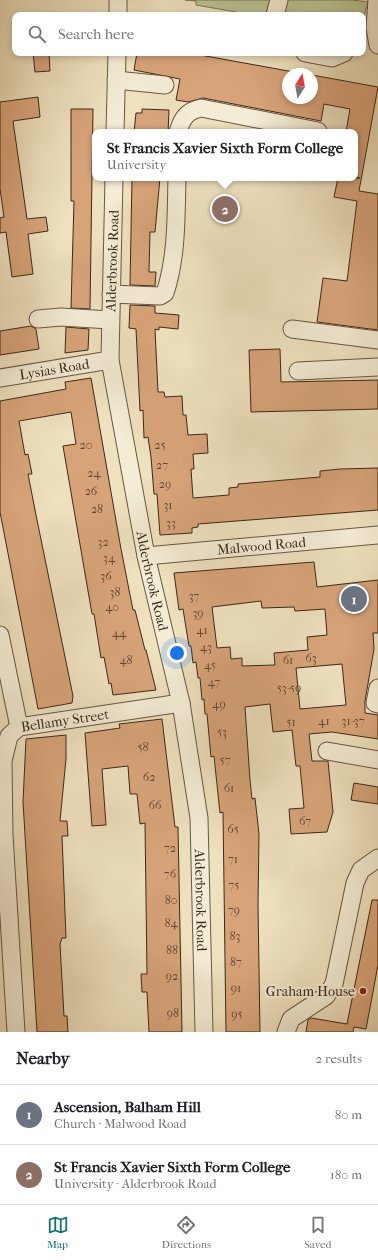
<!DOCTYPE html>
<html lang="en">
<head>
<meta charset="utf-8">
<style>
  body { margin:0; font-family:"IM FELL French Canon",serif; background:#f2f2f2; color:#202124 }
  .compass { position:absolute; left:282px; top:68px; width:36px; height:36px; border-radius:50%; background:#fff; box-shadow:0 2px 6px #0003; rotate:11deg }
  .you { position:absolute; left:177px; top:653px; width:14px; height:14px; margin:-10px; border:3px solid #fff; border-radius:50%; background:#1a73e8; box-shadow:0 0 0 6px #1a73e833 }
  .badge { display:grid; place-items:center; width:26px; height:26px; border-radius:50%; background:#0f766e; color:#fff; font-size:13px; font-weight:700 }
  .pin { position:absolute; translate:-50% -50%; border:2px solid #fff; box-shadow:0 1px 4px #0006 }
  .popup { position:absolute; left:92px; top:129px; width:266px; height:52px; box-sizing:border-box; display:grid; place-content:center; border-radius:8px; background:#fff; filter:drop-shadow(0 1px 3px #0005); font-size:13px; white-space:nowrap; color:#757577 }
  .popup b { font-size:15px; color:#202124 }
  .popup::after { content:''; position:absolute; left:50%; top:100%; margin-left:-8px; border:8px solid transparent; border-top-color:#fff }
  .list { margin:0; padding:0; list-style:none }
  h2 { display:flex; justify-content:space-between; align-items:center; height:52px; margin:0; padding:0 16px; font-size:17px }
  h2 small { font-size:13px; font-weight:400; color:#757577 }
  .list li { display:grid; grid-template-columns:26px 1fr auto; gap:12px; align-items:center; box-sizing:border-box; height:60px; padding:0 16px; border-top:1px solid #e0e0e0 }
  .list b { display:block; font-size:15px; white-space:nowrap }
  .list p { margin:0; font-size:13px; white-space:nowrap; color:#757577 }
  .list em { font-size:13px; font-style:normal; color:#757577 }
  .icon { flex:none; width:22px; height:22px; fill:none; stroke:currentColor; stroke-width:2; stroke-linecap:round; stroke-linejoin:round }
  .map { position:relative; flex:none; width:378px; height:1032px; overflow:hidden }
  .search { position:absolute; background:#fff; box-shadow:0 2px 6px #0003; left:12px; right:12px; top:12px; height:44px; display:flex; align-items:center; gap:10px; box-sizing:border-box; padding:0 14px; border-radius:8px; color:#757577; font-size:15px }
  .sheet { height:172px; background:#fff }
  nav { display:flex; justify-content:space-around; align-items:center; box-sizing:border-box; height:56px; border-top:1px solid #e0e0e0; background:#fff; font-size:11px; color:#757577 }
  nav a { display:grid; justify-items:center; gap:2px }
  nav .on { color:#0f766e }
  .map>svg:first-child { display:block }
  .green { fill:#b8c392; stroke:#797656 }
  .building { fill:#d8a379; stroke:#3a2919; fill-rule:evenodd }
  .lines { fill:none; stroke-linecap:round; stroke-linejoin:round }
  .minor-casing { stroke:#675742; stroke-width:19 }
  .minor { stroke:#f4ecd5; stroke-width:17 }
  .poi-dot { fill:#8f2418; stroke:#f4ecd5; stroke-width:1.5 }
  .labels { text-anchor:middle; stroke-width:4; stroke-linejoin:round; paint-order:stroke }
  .number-label { font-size:12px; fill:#624831 }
  .street-label { font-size:14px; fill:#3a2919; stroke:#f4ecd5 }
  .poi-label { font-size:14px; fill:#3a2919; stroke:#f4ecd5; text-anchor:end }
</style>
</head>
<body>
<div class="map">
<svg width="378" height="1032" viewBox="0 0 378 1032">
  <rect width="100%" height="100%" fill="#eee1be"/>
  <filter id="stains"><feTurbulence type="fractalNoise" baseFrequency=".005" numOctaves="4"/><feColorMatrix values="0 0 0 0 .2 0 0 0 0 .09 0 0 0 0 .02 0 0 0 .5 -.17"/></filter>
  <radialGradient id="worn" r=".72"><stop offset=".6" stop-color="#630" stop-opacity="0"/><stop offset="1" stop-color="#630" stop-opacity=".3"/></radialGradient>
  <g class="green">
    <path d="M185 0H274L269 15H253L196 5V1Z"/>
    <path d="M285 0H352L368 2 363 20V15H281Z"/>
  </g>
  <g class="building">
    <path d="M33 53H49L50 71 35 72Z"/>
    <path d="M137 53H189L305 74H288V98H312V75L378 87 359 191 378 194V330L317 322 323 278 347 281 357 201 334 197 338 178H360H355V132H346L350 109 324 104 321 121 203 98 188 102 176 100 180 79 134 70Z"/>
    <path d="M38 97 40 117 13 121 27 219 46 217 48 231 28 234 33 274 12 277 6 232 0 233V218L4 217 0 189V102Z"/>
    <path d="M71 109H93L90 309 71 308 74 201H71Z"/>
    <path d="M142 109 169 110 168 132H134L136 113H142Z"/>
    <path d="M132 178H160L155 232H150L149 272H156L155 286 130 285Z"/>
    <path d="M130 305 155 306V313L179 315 178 329 159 327V330L155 329 158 392H164L165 397 182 396 183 415H186L188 435 207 434 208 453 193 454 194 469H191L193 498 229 495V488L238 487V484L320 477V471L340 469 378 468V510L198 524V527L192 528V533L160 535 157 494H154L151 457 148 437 144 438 143 410 140 411 136 329 129 328Z"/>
    <path d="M31 326 36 329 39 349 0 355V331Z"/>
    <path d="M66 327 89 329 88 350 65 353Z"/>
    <path d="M280 349 281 382 378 380V409L251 412 249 350Z"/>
    <path d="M91 378 121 549 133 610H135L145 650H146L156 690 113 695 111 683 109 684 104 657 101 658 94 614H92L63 446 76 444 71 412 19 421 25 455 28 454 32 474H28L36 515 73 696 72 703 38 709 0 512V401L66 389 65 382Z"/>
    <path d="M314 562 317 587 378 580V633H373L374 649 365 701V713L378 715V739L332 732 309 734 312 761H328L333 812 327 832 291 834 289 809 304 808 300 766H296L292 730 273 732 270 704 245 707 250 780 252 799 255 798 259 834 258 905 260 1032H226L223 812 220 813 214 756 211 757 207 714H205L204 699 202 700 200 678H198L196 662 193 663 191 646H189L183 609 179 610 174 573ZM261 601 262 608 294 607 295 611 325 609 327 635 307 637 308 650 274 653 275 665 242 666V658L231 659 230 647 217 648 212 607ZM342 664 346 705 300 709 296 668Z"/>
    <path d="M162 719 175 827H178L182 1032H149L147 992H142L141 974H147L145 823 140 824 137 794H130L128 766 102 769 106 825 92 826 85 733 120 728 119 724Z"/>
    <path d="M66 735V759L60 821H67L68 836H62L66 938H62L60 944 64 1016H67L68 1032H37L23 802 26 739Z"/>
    <path d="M354 783 378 787V804L351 800Z"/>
    <path d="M372 900H378V965L366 1029 354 1027 353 1032H306L308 1020 311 1018 347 1024Z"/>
  </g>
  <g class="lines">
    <g class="minor-casing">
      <g id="minor">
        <path d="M377 0 375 28 378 45"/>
        <path d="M118 15V0"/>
        <path d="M275 15 279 0"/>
        <path d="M305 53 332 58 344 53"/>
        <path d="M116 80 165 85"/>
        <path d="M115 132 117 53"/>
        <path d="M178 132C182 118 187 111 201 108L318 131"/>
        <path id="s1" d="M114 178 110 360 146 556 181 703 199 818 204 1032"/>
        <path d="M111 294 160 296 165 293C177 257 176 216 177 178"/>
        <path d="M38 319 61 317 110 320"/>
        <path d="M292 329 378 340"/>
        <path d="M298 371 378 367"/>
        <path id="s2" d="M0 378 110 360"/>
        <path id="s3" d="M146 556 378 535"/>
        <path d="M0 635 19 727"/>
        <path d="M378 688 375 703 378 704"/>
        <path d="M327 751 378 760"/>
        <path id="s4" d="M16 1032 4 835 3 761 9 736 19 727 181 703"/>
        <path d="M286 1032 291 1019 326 996 334 984 355 883 361 870 378 858"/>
      </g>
    </g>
    <use href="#minor" class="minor"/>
  </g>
  <circle class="poi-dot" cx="363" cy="991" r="4"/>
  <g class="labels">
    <g class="number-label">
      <text x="86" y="449">20</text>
      <text x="160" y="449">25</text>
      <text x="162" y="469">27</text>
      <text x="94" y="477">24</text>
      <text x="165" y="488">29</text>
      <text x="91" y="495">26</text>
      <text x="168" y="509">31</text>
      <text x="97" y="513">28</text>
      <text x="171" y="527">33</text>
      <text x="103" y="546">32</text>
      <text x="109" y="562">34</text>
      <text x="106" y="580">36</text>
      <text x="115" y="596">38</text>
      <text x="194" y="600">37</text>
      <text x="112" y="611">40</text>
      <text x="198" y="617">39</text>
      <text x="202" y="634">41</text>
      <text x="119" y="637">44</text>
      <text x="206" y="651">43</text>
      <text x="311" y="662">63</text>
      <text x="126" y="664">48</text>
      <text x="288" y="664">61</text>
      <text x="210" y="669">45</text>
      <text x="214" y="686">47</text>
      <text x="289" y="692">53-59</text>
      <text x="219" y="708">49</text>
      <text x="324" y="725">41</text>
      <text x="353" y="725">31-37</text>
      <text x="291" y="726">51</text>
      <text x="222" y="736">53</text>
      <text x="143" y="751">58</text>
      <text x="225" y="764">57</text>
      <text x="149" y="781">62</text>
      <text x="229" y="792">61</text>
      <text x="155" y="809">66</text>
      <text x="305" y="825">67</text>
      <text x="233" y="833">65</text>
      <text x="170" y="852">72</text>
      <text x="233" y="863">71</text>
      <text x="170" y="878">76</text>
      <text x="234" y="889">75</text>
      <text x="171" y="904">80</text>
      <text x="234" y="914">79</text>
      <text x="171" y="927">84</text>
      <text x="235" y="940">83</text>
      <text x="172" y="954">88</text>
      <text x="236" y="966">87</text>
      <text x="172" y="980">92</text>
      <text x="236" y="992">91</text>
      <text x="173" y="1017">98</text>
      <text x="237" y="1018">95</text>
    </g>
    <g class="street-label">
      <text transform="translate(112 261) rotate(-88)" y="5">Alderbrook Road</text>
      <text dy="5" stroke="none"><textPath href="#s2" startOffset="55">Lysias Road</textPath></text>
      <text dy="5" stroke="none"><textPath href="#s3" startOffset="116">Malwood Road</textPath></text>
      <text dy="5" stroke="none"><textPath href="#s1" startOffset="407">Alderbrook Road</textPath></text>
      <text dy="5" stroke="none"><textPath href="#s4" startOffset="357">Bellamy Street</textPath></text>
      <text dy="5" stroke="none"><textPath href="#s1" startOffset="731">Alderbrook Road</textPath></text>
    </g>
    <g class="poi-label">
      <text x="355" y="996">Graham House</text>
    </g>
  </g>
  <rect width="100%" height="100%" filter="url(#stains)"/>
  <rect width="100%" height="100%" fill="url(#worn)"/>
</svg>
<svg class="compass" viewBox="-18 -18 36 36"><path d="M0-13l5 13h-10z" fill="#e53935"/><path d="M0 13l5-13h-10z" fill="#757577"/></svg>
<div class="you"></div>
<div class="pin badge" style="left:354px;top:599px;background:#6b7280">1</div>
<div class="pin badge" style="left:225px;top:209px;background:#8d6e63">2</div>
<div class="popup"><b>St Francis Xavier Sixth Form College</b>University</div>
<div class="search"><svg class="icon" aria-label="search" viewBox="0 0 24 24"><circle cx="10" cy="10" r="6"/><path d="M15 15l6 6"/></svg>Search here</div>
</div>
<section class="sheet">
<h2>Nearby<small>2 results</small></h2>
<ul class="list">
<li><span class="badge" style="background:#6b7280">1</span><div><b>Ascension, Balham Hill</b><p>Church · Malwood Road</p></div><em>80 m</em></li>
<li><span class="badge" style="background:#8d6e63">2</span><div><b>St Francis Xavier Sixth Form College</b><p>University · Alderbrook Road</p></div><em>180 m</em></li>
</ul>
</section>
<nav>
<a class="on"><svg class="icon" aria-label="map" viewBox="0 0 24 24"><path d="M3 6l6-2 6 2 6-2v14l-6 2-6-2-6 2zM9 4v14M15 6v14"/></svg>Map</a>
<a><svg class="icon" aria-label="directions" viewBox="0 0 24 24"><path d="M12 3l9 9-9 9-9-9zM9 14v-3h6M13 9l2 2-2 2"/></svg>Directions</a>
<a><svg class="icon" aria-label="saved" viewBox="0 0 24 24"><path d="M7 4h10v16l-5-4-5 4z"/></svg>Saved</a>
</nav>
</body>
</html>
